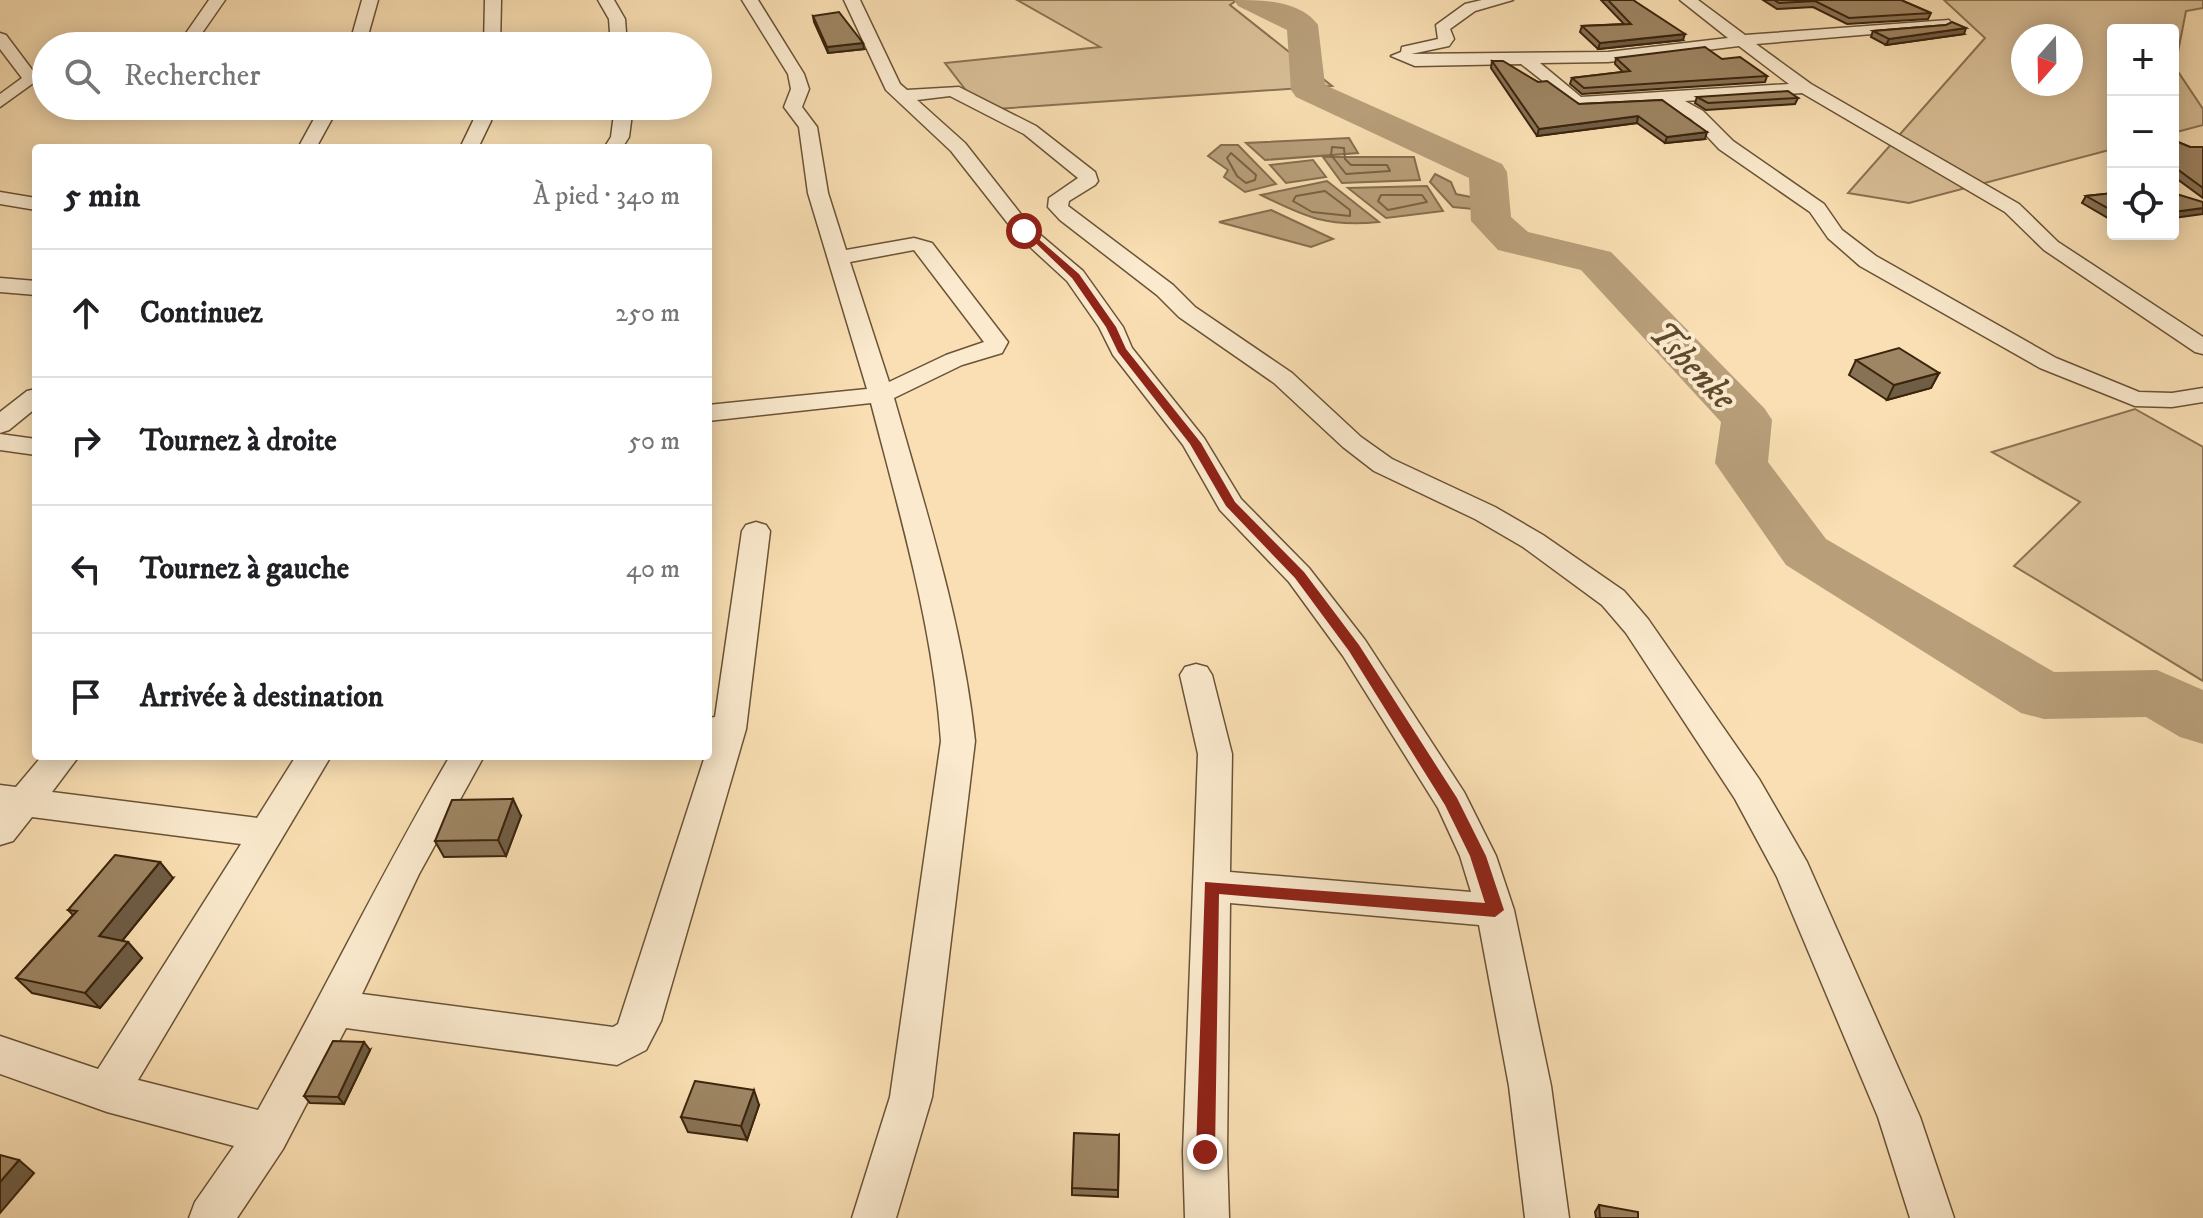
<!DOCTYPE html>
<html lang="fr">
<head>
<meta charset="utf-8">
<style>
  body { margin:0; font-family:"IM FELL DW Pica",serif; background:#f2f2f2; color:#202124 }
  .controls { position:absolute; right:24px; top:24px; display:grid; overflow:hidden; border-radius:8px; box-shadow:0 4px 20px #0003 }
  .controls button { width:72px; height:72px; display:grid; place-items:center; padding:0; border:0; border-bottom:2px solid #e0e0e0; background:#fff; color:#202124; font:40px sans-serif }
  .compass { position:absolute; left:2011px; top:24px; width:72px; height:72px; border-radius:50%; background:#fff; box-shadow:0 4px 20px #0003; rotate:200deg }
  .stop { position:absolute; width:24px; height:24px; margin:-18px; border:6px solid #8f2418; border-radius:50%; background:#fff }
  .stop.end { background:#8f2418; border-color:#fff; box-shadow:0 2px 8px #0008 }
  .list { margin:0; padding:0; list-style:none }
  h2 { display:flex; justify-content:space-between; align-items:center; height:104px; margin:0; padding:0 32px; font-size:34px }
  h2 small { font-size:26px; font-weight:400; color:#757577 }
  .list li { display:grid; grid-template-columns:52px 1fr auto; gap:24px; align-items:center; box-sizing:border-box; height:128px; padding:0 32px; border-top:2px solid #e0e0e0 }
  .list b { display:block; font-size:30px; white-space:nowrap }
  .list em { font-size:26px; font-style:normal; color:#757577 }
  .icon { flex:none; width:44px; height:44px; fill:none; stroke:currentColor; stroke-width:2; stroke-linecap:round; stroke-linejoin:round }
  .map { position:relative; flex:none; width:2203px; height:1218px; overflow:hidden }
  .search { position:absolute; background:#fff; box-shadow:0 4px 20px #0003; left:32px; top:32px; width:680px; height:88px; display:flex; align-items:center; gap:20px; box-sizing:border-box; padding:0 28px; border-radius:44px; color:#757577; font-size:30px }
  .panel { position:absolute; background:#fff; box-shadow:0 4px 20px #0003; left:32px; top:144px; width:680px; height:616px; border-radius:8px }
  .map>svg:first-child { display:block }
  .green { fill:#d9bf97; stroke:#8a7252; stroke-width:2; fill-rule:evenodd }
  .water { fill:#b89f7a; stroke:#866e4e; stroke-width:2 }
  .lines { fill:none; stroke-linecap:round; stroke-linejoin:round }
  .shore { stroke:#7a6243; stroke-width:2 }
  .river { fill:#b89f7a; fill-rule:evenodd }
  .minor-casing { stroke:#6a5336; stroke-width:3 }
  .minor { fill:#fbeace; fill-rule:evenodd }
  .wall { fill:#887255; stroke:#3b240c; stroke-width:2 }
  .shaded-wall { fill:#6f5d45; stroke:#3b240c; stroke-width:2 }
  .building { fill:#9e8563; stroke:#3b240c; stroke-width:2 }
  .route { fill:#8f2418 }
  .labels { text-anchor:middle; stroke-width:8; stroke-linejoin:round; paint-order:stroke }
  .water-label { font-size:36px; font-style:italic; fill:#60492d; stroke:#fbeace }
</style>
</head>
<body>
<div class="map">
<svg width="2203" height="1218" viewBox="0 0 2203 1218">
  <rect width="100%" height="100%" fill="#f9dfb3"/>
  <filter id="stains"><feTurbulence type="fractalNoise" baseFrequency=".0025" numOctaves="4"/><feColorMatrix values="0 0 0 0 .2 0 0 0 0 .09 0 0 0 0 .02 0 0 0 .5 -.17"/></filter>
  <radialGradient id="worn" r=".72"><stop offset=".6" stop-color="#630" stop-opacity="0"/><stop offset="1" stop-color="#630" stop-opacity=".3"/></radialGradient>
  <g class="green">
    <path d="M1017 0H1237L1230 5 1332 86 981 110 945 63 1100 47Z"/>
    <path d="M1944 0H2203V8L2186 11 2175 67 2203 109V125L2173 133V30H2113V149L1909 203 1848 193 1985 38ZM2023 36H2071V84H2023Z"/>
    <path d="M2135 409 2203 447V681L2014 566 2080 502 1992 452Z"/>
  </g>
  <g class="water">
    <path d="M1349 138 1358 153 1265 160 1246 143Z"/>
    <path d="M1221 145H1238L1276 184 1245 192 1224 177 1228 170 1208 156Z"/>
    <path d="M1323 157H1414L1420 180 1342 183Z"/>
    <path d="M1313 160 1326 177 1286 183 1270 165Z"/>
    <path d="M1435 174 1451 182 1456 194 1476 198 1473 209 1453 207 1430 182Z"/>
    <path d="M1327 181 1379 222C1328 227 1307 218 1261 195Z"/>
    <path d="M1427 186 1443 211 1386 218 1348 188Z"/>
    <path d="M1271 210 1333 239 1311 247 1219 222Z"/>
  </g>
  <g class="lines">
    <g class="shore">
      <path d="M1332 147 1344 148 1345 159 1351 165H1387L1390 171 1346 174 1331 155Z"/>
      <path d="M1231 153 1256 175 1255 180 1246 183 1237 176 1227 158Z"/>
      <path d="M1325 191 1350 210V216L1312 212 1293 201 1296 196Z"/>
      <path d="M1381 195H1422L1427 202 1388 210 1378 201Z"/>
    </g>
    <path class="river" d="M1234 0C1261 0 1300 0 1318 25L1325 85 1502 164 1507 172 1511 217 1528 232 1611 252 1765 409 1772 420 1768 462 1826 539 2054 672 2157 670 2203 690V744L2180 737 2146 717 2044 719 2021 713 1786 565 1715 463 1721 422 1581 270 1498 250 1471 221 1469 178 1296 97 1291 90 1287 30 1238 6Z"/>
    <g class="minor-casing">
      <g id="minor">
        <path d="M209 0H225L193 46H177Z"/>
        <path d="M362 0H378L365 46H349Z"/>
        <path d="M485 0H501L500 46H484Z"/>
        <path d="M598 0H614L625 19 627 46H611L609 19Z"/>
        <path d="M742 0H758L804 74 809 89 802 107 817 127 828 193 846 250 914 238 932 243 1008 342 1002 353 962 365 894 398C926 511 963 624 975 741L932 1097 896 1218H852L890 1097 941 741C933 626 900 515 871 403L708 421V405L867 389 808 193 799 127 784 107 791 89 788 74ZM914 250 984 342 946 355 889 382 850 262Z"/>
        <path d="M844 0H860L900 84 907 90 959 87 1036 126 1095 172 1098 181 1095 185 1069 201 1068 206 1173 285 1195 307 1292 373 1361 437 1392 459 1495 507 1543 535 1624 591 1648 619 1759 779 1807 862 1920 1117 1954 1218H1910L1878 1117 1777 877 1735 799 1626 633 1602 605 1523 547 1475 519 1374 471 1343 447 1274 383 1179 317 1157 295 1060 220 1048 207 1049 198 1078 178 1024 134 950 96 917 100 965 143 1031 227 1083 271 1123 327 1132 348 1204 438 1241 499 1309 568 1365 640 1464 792 1496 856 1514 910 1551 1086 1569 1218H1525L1509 1086 1479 925 1230 903 1227 1152 1229 1218H1185L1183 1152 1198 754 1180 675 1185 667 1196 664 1207 667 1212 675 1232 754 1230 872 1471 892 1460 856 1438 808 1343 656 1289 582 1220 510 1183 445 1113 355 1099 327 1067 281 1017 235 951 151 886 90Z"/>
        <path d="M1482 0H1513L1475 11 1450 29 1454 39 1449 46 1411 54 1608 52 1728 38 1680 0H1698L1745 35 1949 20 1951 23 1943 28 1756 44 1811 84 2019 204 2058 242 2203 337V354L2195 352 2044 250 2005 212 1802 93 1685 101 1703 111 1733 141 1824 204 1842 230 1876 256 2056 358 2139 392 2172 393 2203 388V402L2172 407 2135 406 2040 368 1860 266 1828 238 1810 212 1719 149 1691 119 1661 103 1577 108 1521 64 1415 66 1391 56 1401 52 1402 47 1438 39 1436 25 1465 4ZM1739 46 1789 84 1581 97 1540 63 1608 62Z"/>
        <path d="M0 33 6 35 39 79 0 107V94L22 78 0 49Z"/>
        <path d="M321 106H339L316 148H298Z"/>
        <path d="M475 106H493L491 121 478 148H460L473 121Z"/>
        <path d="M615 106H633L629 137 622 148H604L611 137Z"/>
        <path d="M0 192 36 198V210L0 204Z"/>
        <path d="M0 278 36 281V295L0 292Z"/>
        <path d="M36 389V408L9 430 0 433V412L27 391Z"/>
        <path d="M0 434 36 439V455L0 450Z"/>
        <path d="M756 522 766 525 770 531 746 729 661 1021 646 1050 617 1065 346 1028 283 1149 237 1218H189L195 1202 234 1146 107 1112 0 1074V1036L98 1069 241 844 32 817 13 841 0 845V785L16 787 42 756H79L52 792 257 818 296 756H331L138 1080 258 1110C323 993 382 872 450 756H484L419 874 362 994 613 1027 618 1024 705 756H708V718L715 717 742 531 746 525Z"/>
      </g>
    </g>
    <use href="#minor" class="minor"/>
  </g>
  <g class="wall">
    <path d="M1601 0H1633L1683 40 1598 49 1580 32 1582 26 1624 24Z"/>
    <path d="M1763 0H1901L1931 13 1928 19 1847 24 1813 7 1777 9Z"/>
    <path d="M813 16 864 49 828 53 814 22Z"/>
    <path d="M1946 25 1964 34 1886 45 1871 37 1873 31Z"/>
    <path d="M1616 58 1722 59 1767 76 1765 82 1582 94 1570 84 1572 78 1623 72 1615 64Z"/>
    <path d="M1492 61 1538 82 1579 104 1662 100 1705 139 1665 143 1637 123 1537 136 1491 68Z"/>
    <path d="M1697 97 1798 98 1795 104 1706 110 1695 103Z"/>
    <path d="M2173 140 2190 147H2203V198L2173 176Z"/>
    <path d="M2113 193V221L2082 203 2086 196Z"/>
    <path d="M1856 360 1939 373 1931 388 1887 400 1849 375Z"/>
    <path d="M521 816 506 856 444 857 435 841Z"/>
    <path d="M173 878 122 941 142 958 100 1008 32 993 16 978 73 915 68 910Z"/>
    <path d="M370 1050 344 1104 310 1103 304 1096Z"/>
    <path d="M759 1105 747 1140 688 1132 681 1117Z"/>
    <path d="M1119 1135 1118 1197 1072 1195V1188Z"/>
    <path d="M1599 1205 1638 1218H1596L1595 1212Z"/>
  </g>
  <g class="shaded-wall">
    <path d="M1966 28 1964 34 1886 45 1889 39Z"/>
    <path d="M1685 34 1683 40 1598 49 1600 43Z"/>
    <path d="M863 43 864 49 828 53 827 47Z"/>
    <path d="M1638 116 1637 123 1537 136 1539 129Z"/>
    <path d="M1707 132 1705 139 1665 143 1667 137Z"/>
    <path d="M2203 208V214L2173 218V212Z"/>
    <path d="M1939 373 1931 388 1887 400 1894 385Z"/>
    <path d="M513 799 521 816 506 856 498 840Z"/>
    <path d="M160 862 173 878 113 952 99 936Z"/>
    <path d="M128 942 142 958 100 1008 85 993Z"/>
    <path d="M364 1042 370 1050 344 1104 338 1097Z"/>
    <path d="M754 1090 759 1105 747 1140 741 1126Z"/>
    <path d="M19 1160 34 1173 0 1213V1182Z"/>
  </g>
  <g class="building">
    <path d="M1608 0H1633L1685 34 1600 43 1582 26 1631 24Z"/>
    <path d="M1774 0H1901L1931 13 1849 18 1815 1 1779 3Z"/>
    <path d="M839 12 863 43 827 47 813 16Z"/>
    <path d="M1952 22 1966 28 1889 39 1873 31 1946 25Z"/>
    <path d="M1705 47 1722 59 1740 57 1767 76 1584 88 1572 78 1630 71 1616 58Z"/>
    <path d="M1492 61H1503L1538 82 1547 81 1579 104 1662 100 1707 132 1667 137 1638 116 1539 129Z"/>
    <path d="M1788 91 1798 98 1708 103 1697 97Z"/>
    <path d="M2173 140 2190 147H2203V188L2173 166Z"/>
    <path d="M2113 193V211L2086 196Z"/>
    <path d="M2173 193 2203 202V208L2173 212Z"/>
    <path d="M1899 348 1939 373 1894 385 1856 360Z"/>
    <path d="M513 799 498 840 435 841 452 800Z"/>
    <path d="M115 855 160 862 99 936 128 942 85 993 16 978 77 911 68 910Z"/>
    <path d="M333 1041 364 1042 338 1097 304 1096Z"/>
    <path d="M695 1081 754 1090 741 1126 681 1117Z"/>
    <path d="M1074 1133 1119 1135 1118 1190 1072 1188Z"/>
    <path d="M0 1155 19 1160 0 1182Z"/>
    <path d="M1599 1205 1638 1212V1218H1600Z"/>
  </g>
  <path class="route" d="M1021 229H1027L1079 274 1116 327 1126 349 1201 443 1235 502 1304 572 1359 645 1457 798 1486 856 1504 910 1495 917 1219 894 1215 1152 1205 1161 1196 1152 1205 882 1485 903 1470 856 1445 805 1349 651 1295 578 1226 506 1190 444 1118 352 1106 327 1072 278Z"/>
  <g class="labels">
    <g class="water-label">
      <text transform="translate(1694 364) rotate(46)" y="13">Tshenke</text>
    </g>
  </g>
  <rect width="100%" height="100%" filter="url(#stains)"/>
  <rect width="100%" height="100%" fill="url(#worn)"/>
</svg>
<div class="controls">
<button>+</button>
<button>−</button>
<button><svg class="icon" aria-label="locate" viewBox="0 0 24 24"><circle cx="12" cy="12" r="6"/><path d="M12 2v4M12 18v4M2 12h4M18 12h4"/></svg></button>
</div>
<svg class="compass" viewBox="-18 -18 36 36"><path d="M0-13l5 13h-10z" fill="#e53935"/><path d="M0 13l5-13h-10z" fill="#757577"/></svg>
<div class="stop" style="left:1024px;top:231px"></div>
<div class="stop end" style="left:1205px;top:1152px"></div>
<div class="search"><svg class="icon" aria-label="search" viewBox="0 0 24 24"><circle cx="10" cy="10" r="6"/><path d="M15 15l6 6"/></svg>Rechercher</div>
<section class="panel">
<h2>5 min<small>À pied · 340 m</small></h2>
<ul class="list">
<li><svg class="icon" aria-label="ahead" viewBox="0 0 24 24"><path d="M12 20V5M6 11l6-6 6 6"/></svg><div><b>Continuez</b></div><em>250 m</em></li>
<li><svg class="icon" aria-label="right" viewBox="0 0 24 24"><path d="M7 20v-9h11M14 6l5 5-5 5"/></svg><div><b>Tournez à droite</b></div><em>50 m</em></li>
<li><svg class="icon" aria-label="left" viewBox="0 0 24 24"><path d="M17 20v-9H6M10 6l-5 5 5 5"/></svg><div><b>Tournez à gauche</b></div><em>40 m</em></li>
<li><svg class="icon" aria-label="arrive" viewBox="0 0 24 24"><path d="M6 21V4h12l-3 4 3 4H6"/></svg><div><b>Arrivée à destination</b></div></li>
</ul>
</section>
</div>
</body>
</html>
